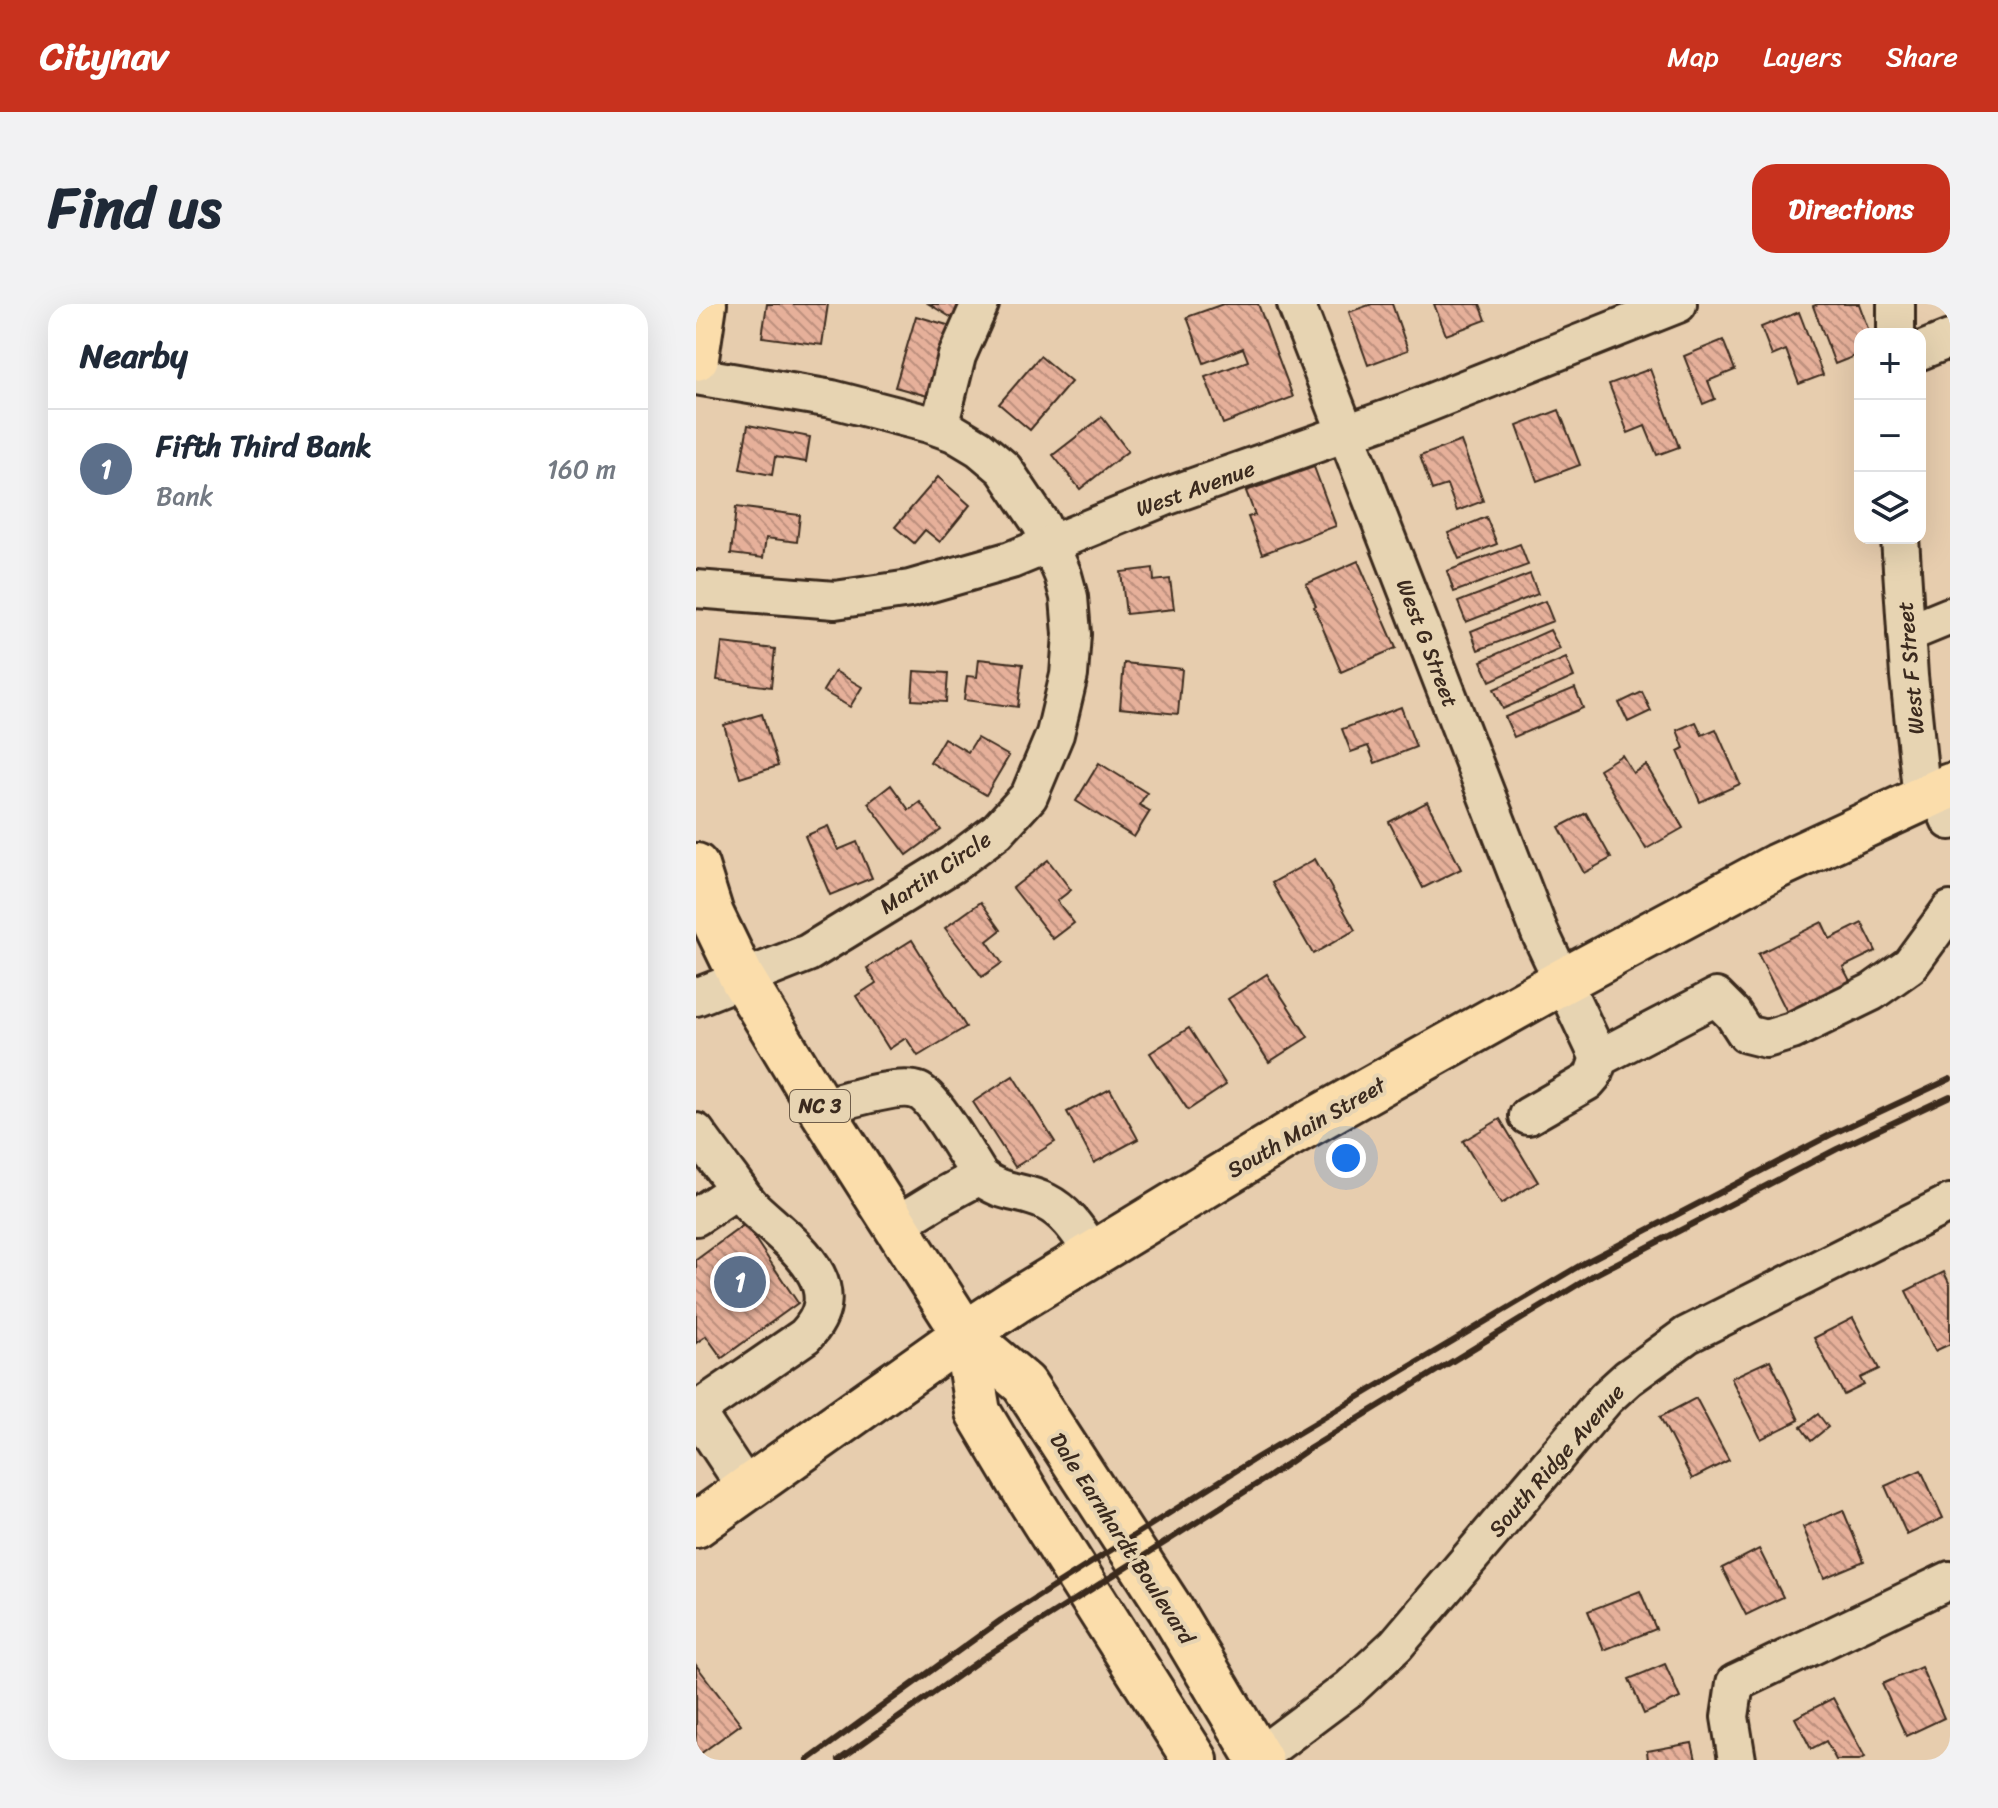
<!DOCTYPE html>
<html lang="en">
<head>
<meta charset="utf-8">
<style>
  body { margin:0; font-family:Sriracha,sans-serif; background:#f2f2f3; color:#1f2937 }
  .controls { position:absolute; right:24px; top:24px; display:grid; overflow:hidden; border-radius:16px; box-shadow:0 8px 32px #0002 }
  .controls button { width:72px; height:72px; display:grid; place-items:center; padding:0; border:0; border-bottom:2px solid #e0e1e3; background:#fff; color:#1f2937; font:40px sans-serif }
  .you { position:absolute; left:650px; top:854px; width:28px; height:28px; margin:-20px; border:6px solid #fff; border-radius:50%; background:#1a73e8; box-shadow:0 0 0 12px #1a73e833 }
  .badge { display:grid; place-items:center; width:52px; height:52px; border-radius:50%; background:#c8321e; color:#fff; font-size:26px; font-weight:700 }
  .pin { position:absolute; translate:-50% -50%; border:4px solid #fff; box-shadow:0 2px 8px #0006 }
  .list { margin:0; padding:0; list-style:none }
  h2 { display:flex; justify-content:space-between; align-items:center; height:104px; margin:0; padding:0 32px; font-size:34px }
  h2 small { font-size:26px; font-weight:400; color:#747a83 }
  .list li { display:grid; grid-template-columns:52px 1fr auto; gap:24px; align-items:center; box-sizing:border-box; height:120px; padding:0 32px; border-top:2px solid #e0e1e3 }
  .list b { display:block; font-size:30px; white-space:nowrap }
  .list p { margin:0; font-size:26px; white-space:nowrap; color:#747a83 }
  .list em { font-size:26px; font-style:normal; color:#747a83 }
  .icon { flex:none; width:44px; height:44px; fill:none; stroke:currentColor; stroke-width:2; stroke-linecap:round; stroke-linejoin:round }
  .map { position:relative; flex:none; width:1254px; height:1456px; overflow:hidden; border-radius:24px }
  header { display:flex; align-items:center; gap:48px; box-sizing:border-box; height:112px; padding:0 40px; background:#c8321e; color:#fff }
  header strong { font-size:38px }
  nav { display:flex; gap:44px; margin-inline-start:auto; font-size:28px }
  .intro { display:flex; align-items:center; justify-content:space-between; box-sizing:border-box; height:192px; padding:0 48px }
  h1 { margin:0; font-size:56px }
  .button { padding:20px 36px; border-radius:24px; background:#c8321e; color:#fff; font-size:28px; font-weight:700 }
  main { display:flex; gap:48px; padding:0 48px }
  aside { flex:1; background:#fff; border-radius:24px; box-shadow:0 8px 32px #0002 }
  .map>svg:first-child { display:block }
  .building { fill:url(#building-back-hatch); stroke:#3b2a1e; stroke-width:2 }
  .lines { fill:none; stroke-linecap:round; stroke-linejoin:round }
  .minor-casing { stroke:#3b2a1e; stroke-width:42 }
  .major-casing { stroke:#3b2a1e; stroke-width:50 }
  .minor { stroke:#e7d4b2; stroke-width:36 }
  .major { stroke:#fbddab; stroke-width:44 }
  .rail { stroke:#3b2a1e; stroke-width:6 }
  .labels { text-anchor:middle; stroke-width:8; stroke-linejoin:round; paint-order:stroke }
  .shield { fill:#e7d4b2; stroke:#6f5d4a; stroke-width:2 }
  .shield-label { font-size:20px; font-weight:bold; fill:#3b2a1e }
  .street-label { font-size:22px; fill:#3b2a1e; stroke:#e7d4b2 }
</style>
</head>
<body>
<header>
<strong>Citynav</strong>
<nav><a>Map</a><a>Layers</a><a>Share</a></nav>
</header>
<div class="intro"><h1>Find us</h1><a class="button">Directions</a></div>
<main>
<aside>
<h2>Nearby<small></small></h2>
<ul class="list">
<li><span class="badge" style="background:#5c6f8a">1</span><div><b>Fifth Third Bank</b><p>Bank</p></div><em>160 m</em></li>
</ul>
</aside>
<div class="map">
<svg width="1254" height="1456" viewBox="0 0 1254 1456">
  <defs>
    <pattern id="building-back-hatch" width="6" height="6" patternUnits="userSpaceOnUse" patternTransform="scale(2)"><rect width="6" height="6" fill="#e6b09a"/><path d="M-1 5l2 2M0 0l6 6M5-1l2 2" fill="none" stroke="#bc8f7d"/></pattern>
  </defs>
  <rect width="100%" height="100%" fill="#e7cdae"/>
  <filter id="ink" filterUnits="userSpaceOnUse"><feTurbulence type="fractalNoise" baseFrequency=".0125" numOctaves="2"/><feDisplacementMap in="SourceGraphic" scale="16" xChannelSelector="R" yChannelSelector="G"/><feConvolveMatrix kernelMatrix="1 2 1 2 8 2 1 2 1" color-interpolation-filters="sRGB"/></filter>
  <g filter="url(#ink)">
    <g class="building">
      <path d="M71 0H132L126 41 66 33Z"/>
      <path d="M233 0H265L256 14Z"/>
      <path d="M527 0H562L597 93 527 120 509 73 552 57 547 44 508 59 491 13Z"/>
      <path d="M676 0H696L712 46 672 61 653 8Z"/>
      <path d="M738 0H784L790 16 750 31Z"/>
      <path d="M1122 0H1163L1174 30H1164V50L1139 60 1117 2Z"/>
      <path d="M1103 8 1127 71 1103 80 1090 46 1076 52 1065 23Z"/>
      <path d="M220 12 255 22 235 93 199 83Z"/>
      <path d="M1027 36 1039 66 1012 77 1019 95 1007 100 988 52Z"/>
      <path d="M344 52 375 78 334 126 303 100Z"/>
      <path d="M954 65 983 143 961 151 949 122 932 129 913 80Z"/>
      <path d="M863 106 884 161 841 177 821 122Z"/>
      <path d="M406 113 432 147 384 185 357 151Z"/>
      <path d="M52 121 114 133 110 158 79 153 76 171 44 165Z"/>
      <path d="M765 137 787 197 761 207 751 181 736 186 724 152Z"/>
      <path d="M618 163 640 222 566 250 552 213 559 211 550 187Z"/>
      <path d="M242 173 274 201 244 238 229 226 218 239 199 223Z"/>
      <path d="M40 203 104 211 101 238 70 234 67 254 35 250Z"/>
      <path d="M790 213 801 240 763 255 752 229Z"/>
      <path d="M824 240 832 261 758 288 751 267Z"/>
      <path d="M662 257 700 344 645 368 618 303 620 302 610 280Z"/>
      <path d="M457 264 458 277 474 275 478 305 430 310 425 268Z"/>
      <path d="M834 270 842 290 770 318 762 298Z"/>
      <path d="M849 297 857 317 782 346 775 327Z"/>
      <path d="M854 326 864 345 794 377 785 357Z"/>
      <path d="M26 339 79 345 75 383 21 376Z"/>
      <path d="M870 354 878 373 807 405 798 385Z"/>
      <path d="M283 355 327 360 322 403 268 396 271 372 281 373Z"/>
      <path d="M428 359 486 365 482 410 424 404Z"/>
      <path d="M139 367 166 383 154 403 127 387Z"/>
      <path d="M218 367 252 369 250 398 216 396Z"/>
      <path d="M879 384 887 404 818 433 809 413Z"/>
      <path d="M946 388 955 407 932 418 923 399Z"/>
      <path d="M705 403 720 443 679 459 672 442 655 448 646 425Z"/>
      <path d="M66 410 82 462 44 474 28 421Z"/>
      <path d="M1000 418 1006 431 1020 425 1044 480 1004 498 982 447 988 444 981 426Z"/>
      <path d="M248 434 272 448 281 434 313 452 290 491 234 458Z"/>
      <path d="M926 451 937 469 950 461 987 524 950 545 903 465Z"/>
      <path d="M403 459 451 489 443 501 454 507 438 533 380 497Z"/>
      <path d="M195 481 213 506 224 498 245 526 211 551 172 499Z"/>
      <path d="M731 498 765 565 727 584 693 518Z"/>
      <path d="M890 509 915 554 888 569 863 523Z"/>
      <path d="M132 522 142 546 161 538 176 574 134 591 109 532Z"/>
      <path d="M619 555 659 626 617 650 576 579Z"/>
      <path d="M352 556 375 586 361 597 378 619 357 635 317 584Z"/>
      <path d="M285 598 305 626 291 637 306 659 286 673 249 624Z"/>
      <path d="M1126 618 1134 635 1166 619 1180 647 1147 663 1155 679 1092 710 1062 650Z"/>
      <path d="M216 636 270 723 222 752 210 734 193 745 160 692 180 679 171 664Z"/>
      <path d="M571 670 612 733 573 758 532 695Z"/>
      <path d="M493 724 530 781 492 806 454 749Z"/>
      <path d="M317 772 359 838 319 863 277 798Z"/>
      <path d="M414 785 442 835 398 859 371 808Z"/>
      <path d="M804 815 842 878 805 900 767 837Z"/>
      <path d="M49 920 102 999 26 1054 10 1032 0 1039V956Z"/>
      <path d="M1248 968 1254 981V1040L1239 1047 1210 987Z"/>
      <path d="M1157 1014 1183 1065 1164 1074 1168 1081 1148 1091 1118 1034Z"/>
      <path d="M1074 1056 1103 1116 1065 1135 1035 1074Z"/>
      <path d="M1000 1094 1033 1156 996 1175 964 1113Z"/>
      <path d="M1122 1110 1132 1123 1115 1137 1105 1123Z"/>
      <path d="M1225 1166 1247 1214 1211 1231 1189 1182Z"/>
      <path d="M1147 1206 1168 1257 1128 1274 1107 1223Z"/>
      <path d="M1063 1245 1087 1293 1050 1311 1026 1264Z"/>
      <path d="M944 1287 960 1325 908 1346 892 1307Z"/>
      <path d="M969 1360 984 1394 948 1410 933 1375Z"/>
      <path d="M0 1361 45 1420 0 1453Z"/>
      <path d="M1225 1363 1248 1414 1210 1432 1186 1380Z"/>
      <path d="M1137 1394 1169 1453 1163 1456H1140L1130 1437 1115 1445 1099 1414Z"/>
      <path d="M996 1439 1000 1456H952L951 1447Z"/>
    </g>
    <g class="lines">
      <g class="minor-casing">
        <g id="minor">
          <path d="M600 0 844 629 903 754"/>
          <path d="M1200 30V0"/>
          <path d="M1224 47 1254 35"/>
          <path d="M0 72 136 95 233 120 258 129 283 144 308 165 345 220 367 271 373 293 376 330 373 371 359 430 333 492 301 527 257 560 112 649 0 693"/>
          <path d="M243 123 261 52 284 0"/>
          <path d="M1204 234 1213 372 1226 495"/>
          <path d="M0 285 139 296 214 285 315 256 469 193 710 108 982 0"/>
          <path d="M1210 330 1254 312"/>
          <path d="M1241 488 1254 517"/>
          <path d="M124 803C145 798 204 779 222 787 239 794 272 854 284 872 306 891 327 886 350 898 372 909 384 930 398 950"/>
          <path d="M832 812 891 778 897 771 903 754 1020 693 1037 710 1050 730 1070 735 1096 727 1176 688 1214 661 1254 606"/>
          <path d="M0 828C12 845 25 862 37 878 43 887 49 896 56 903 91 937 159 980 109 1032L0 1107"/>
          <path d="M0 913 42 885"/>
          <path d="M200 921 247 892 284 872"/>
          <path d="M0 1108 51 1185"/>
          <path d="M558 1456 654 1384 700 1341 910 1094 932 1074 991 1031 1254 899"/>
          <path d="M1041 1456 1034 1413 1039 1379 1254 1276"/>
        </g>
      </g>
      <g class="major-casing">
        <g id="major">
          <path d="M0 54 8 0"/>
          <path d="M0 562 15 610 46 674 124 803 269 1030 328 1080 473 1303 564 1456"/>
          <path d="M269 1030 282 1108 335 1197 499 1456"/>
          <path d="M0 1221 269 1030 318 998 596 829 865 678 1081 562 1254 482"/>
        </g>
      </g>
      <use href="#minor" class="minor"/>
      <use href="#major" class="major"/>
      <g class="rail">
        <path d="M112 1456 305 1316 560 1154 888 959 1134 831 1254 775"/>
        <path d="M143 1456 284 1356 317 1335 572 1173 611 1146 896 972 1141 845 1254 792"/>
      </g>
    </g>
  </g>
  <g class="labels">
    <rect class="shield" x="94" y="786" width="60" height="32" rx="6"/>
    <g class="shield-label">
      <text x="124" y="809">NC 3</text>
    </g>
    <g class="street-label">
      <text transform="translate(499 184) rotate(-20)" y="8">West Avenue</text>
      <text transform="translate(732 339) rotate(69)" y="8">West G Street</text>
      <text transform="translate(1214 364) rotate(-95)" y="8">West F Street</text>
      <text transform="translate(239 568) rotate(-34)" y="8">Martin Circle</text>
      <text transform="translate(610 823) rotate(-30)" y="8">South Main Street</text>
      <text transform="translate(860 1156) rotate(-49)" y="8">South Ridge Avenue</text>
      <text transform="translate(427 1234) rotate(57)" y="8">Dale Earnhardt Boulevard</text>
    </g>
  </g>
</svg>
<div class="controls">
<button>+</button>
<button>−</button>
<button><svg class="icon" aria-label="layers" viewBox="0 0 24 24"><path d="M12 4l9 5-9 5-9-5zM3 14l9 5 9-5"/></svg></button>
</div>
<div class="you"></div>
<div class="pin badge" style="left:44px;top:978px;background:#5c6f8a">1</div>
</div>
</main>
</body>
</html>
